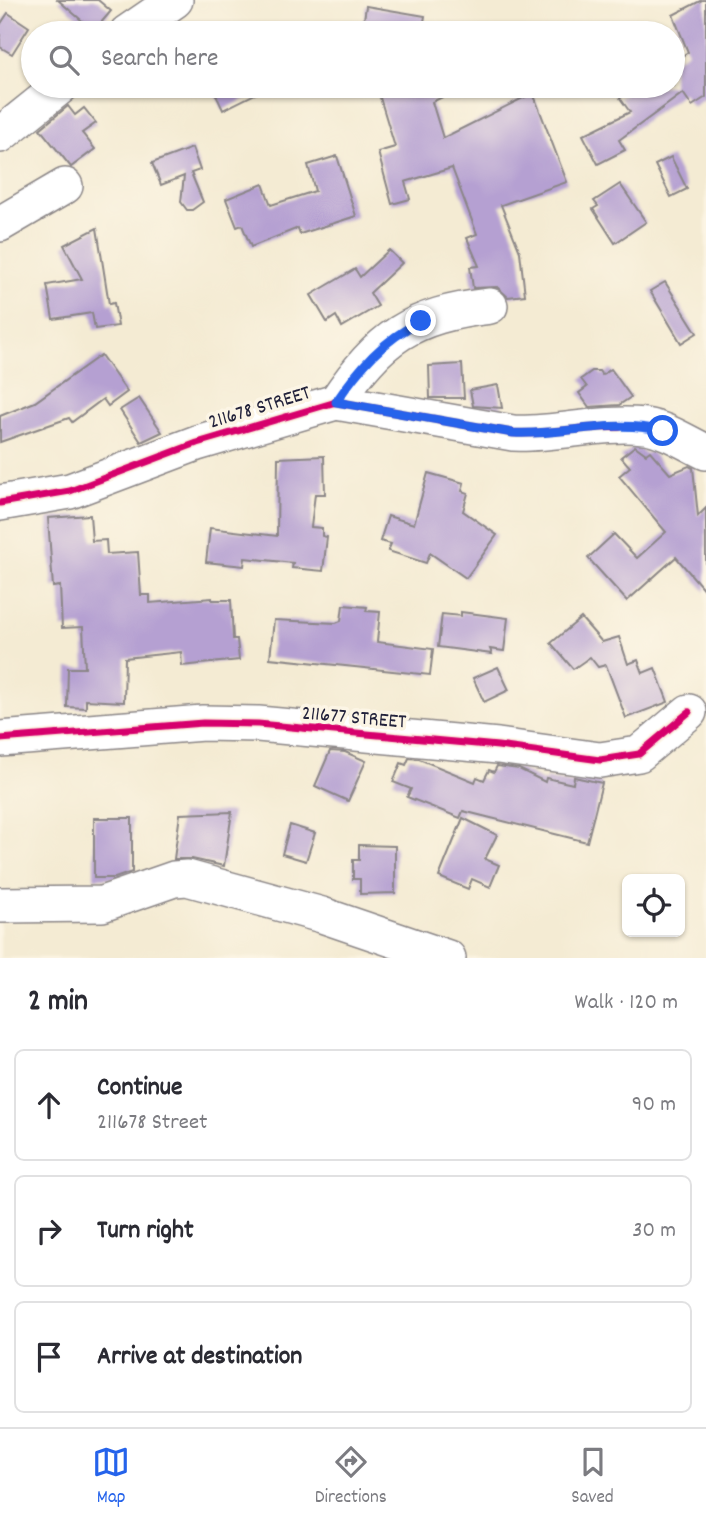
<!DOCTYPE html>
<html lang="en">
<head>
<meta charset="utf-8">
<style>
  body { margin:0; font-family:Dekko,sans-serif; background:#f2f2f3; color:#2b2b33 }
  .controls { position:absolute; right:21px; bottom:21px; display:grid; overflow:hidden; border-radius:10px; box-shadow:0 2px 5px #0004 }
  .controls button { width:63px; height:63px; display:grid; place-items:center; padding:0; border:0; border-bottom:2px solid #e1e1e2; background:#fff; color:#2b2b33; font:35px sans-serif }
  .stop { position:absolute; width:21px; height:21px; margin:-16px; border:5px solid #2563eb; border-radius:50%; background:#fff }
  .stop.end { background:#2563eb; border-color:#fff; box-shadow:0 2px 7px #0008 }
  .list { margin:0; padding:0; list-style:none }
  h2 { display:flex; justify-content:space-between; align-items:center; height:91px; margin:0; padding:0 28px; font-size:30px }
  h2 small { font-size:23px; font-weight:400; color:#7c7c81 }
  .list li { display:grid; grid-template-columns:46px 1fr auto; gap:21px; align-items:center; box-sizing:border-box; height:112px; margin:0 14px 14px; padding:0 14px; border:2px solid #e1e1e2; border-radius:10px }
  .list b { display:block; font-size:26px; white-space:nowrap }
  .list p { margin:0; font-size:23px; white-space:nowrap; color:#7c7c81 }
  .list em { font-size:23px; font-style:normal; color:#7c7c81 }
  .icon { flex:none; width:38px; height:38px; fill:none; stroke:currentColor; stroke-width:2; stroke-linecap:round; stroke-linejoin:round }
  .map { position:relative; flex:none; width:706px; height:958px; overflow:hidden }
  .search { position:absolute; background:#fff; box-shadow:0 2px 5px #0004; left:21px; right:21px; top:21px; height:77px; display:flex; align-items:center; gap:18px; box-sizing:border-box; padding:0 24px; border-radius:38px; color:#7c7c81; font-size:26px }
  .sheet { height:469px; background:#fff }
  nav { display:flex; justify-content:space-around; align-items:center; box-sizing:border-box; height:98px; border-top:2px solid #e1e1e2; background:#fff; font-size:19px; color:#7c7c81 }
  nav a { display:grid; justify-items:center; gap:4px }
  nav .on { color:#2563eb }
  .map>svg:first-child { display:block }
  .building { fill:#b5a0d2 }
  .lines { fill:none; stroke-linecap:round; stroke-linejoin:round }
  .minor-casing { stroke:#8b8687; stroke-width:38 }
  .minor { stroke:#fff; stroke-width:35 }
  .cycleway-casing { stroke:#fcf5e5; stroke-width:11 }
  .cycleway { stroke:#d6006c; stroke-width:7 }
  .route { stroke:#2563eb; stroke-width:9 }
  .labels { text-anchor:middle; stroke-width:7; stroke-linejoin:round; paint-order:stroke }
  .street-label { font-size:21px; fill:#22223b; stroke:#fcf5e5 }
</style>
</head>
<body>
<div class="map">
<svg width="706" height="958" viewBox="0 0 706 958">
  <rect width="100%" height="100%" fill="#fcf5e5"/>
  <filter id="ink" filterUnits="userSpaceOnUse"><feTurbulence type="fractalNoise" baseFrequency=".0143" numOctaves="2"/><feDisplacementMap in="SourceGraphic" scale="14" xChannelSelector="R" yChannelSelector="G"/><feConvolveMatrix kernelMatrix="1 2 1 2 8 2 1 2 1" color-interpolation-filters="sRGB"/></filter>
  <filter id="wash" filterUnits="userSpaceOnUse"><feTurbulence type="fractalNoise" baseFrequency=".00686" numOctaves="4" result="noise"/><feDisplacementMap in="SourceGraphic" scale="28" xChannelSelector="R" yChannelSelector="G"/><feGaussianBlur stdDeviation="1.57" result="paint"/><feColorMatrix in="noise" values="0 0 0 0 0 0 0 0 0 0 0 0 0 0 0 0 0 1.4 0 .05"/><feComposite in="paint" operator="in"/></filter>
  <g filter="url(#wash)">
    <rect width="100%" height="100%" fill="#f4ebd3"/>
    <g id="blocks">
      <g class="building">
        <path d="M58 0H98L111 11 94 31Z"/>
        <path d="M702 0H706V97L692 106 683 93 619 140 625 150 598 164 583 135 630 112 620 98 636 86H673V62L688 52 673 15Z"/>
        <path d="M366 6 425 16 422 33H362Z"/>
        <path d="M8 13 29 27 12 54 0 47V25Z"/>
        <path d="M212 86H271L223 110Z"/>
        <path d="M395 86H465L432 102 443 138 533 93 567 182 501 205 520 252 525 295 508 297 497 287 473 288 470 267 479 266 467 238 477 234 452 168 405 182 410 199 392 204 378 152 395 147 378 91Z"/>
        <path d="M68 106 75 115 84 108 96 123 82 133 95 149 71 167 40 129Z"/>
        <path d="M192 148 200 170 191 173 203 202 192 210H187L181 202 184 176 161 185 152 163Z"/>
        <path d="M337 156 356 216 300 234 298 228 251 247 242 225 237 227 226 199 263 184 271 205 315 191 308 165Z"/>
        <path d="M671 157 687 189 671 197 655 165Z"/>
        <path d="M620 184 646 222 615 243 593 209 598 206 594 201Z"/>
        <path d="M97 228 109 304 114 303 118 326 95 329 92 313 53 319 47 285 82 279 64 245Z"/>
        <path d="M389 250 402 263 370 293 378 306 342 327 336 316 327 322 311 295 355 269 360 277Z"/>
        <path d="M665 282 697 333 681 343 650 291Z"/>
        <path d="M101 355 127 392 108 406 103 399 72 422 69 418 0 442V416L35 402Z"/>
        <path d="M462 364 464 398H430L429 366Z"/>
        <path d="M611 369 631 397 619 405 589 407 579 393 587 387 581 379 592 371H599L602 375Z"/>
        <path d="M498 385 502 408 473 406 470 390Z"/>
        <path d="M139 398 162 432 141 442 120 410Z"/>
        <path d="M635 446 646 454 650 451 670 474 689 466 693 468 698 516 706 508V592L676 557 627 601 588 558 614 534 637 558 666 532 619 476 630 467 621 457Z"/>
        <path d="M324 456 325 494H315L311 527 322 528V536L327 537 323 571 292 568 293 563 245 558 244 566 206 562 210 528 277 536 278 458Z"/>
        <path d="M428 473 464 483 462 491 468 493 463 511 497 535 466 578 430 553 426 563 388 551 391 544 380 541 388 516 414 524Z"/>
        <path d="M90 515 92 541 106 540 107 554 138 552 141 595H150V603L212 598V600H231L233 639H237L239 660 182 666 181 652 125 658 124 702 86 700V708L67 707 68 668H85L83 627 62 628 60 586 53 587 48 518Z"/>
        <path d="M343 605 367 607 366 611 380 612 377 642 433 649 430 675 270 658 274 620 336 623 341 621Z"/>
        <path d="M461 612 508 618 504 651 490 649 492 654 438 647 442 614 461 616Z"/>
        <path d="M581 618 602 642 619 637 628 664 638 660 643 673 655 668 668 702 626 718 606 665 598 667 590 657 573 669 551 643Z"/>
        <path d="M498 667 509 690 484 702 473 678Z"/>
        <path d="M330 751 345 752 366 761 348 801 315 786Z"/>
        <path d="M409 758 419 759 475 782 477 777 484 780 489 770 494 772 497 766 519 769 545 782 546 778 573 784 574 777 602 783 587 842 463 811 460 818 407 797 411 789 393 782 401 763 406 765Z"/>
        <path d="M232 812 224 866 192 859H174L180 814Z"/>
        <path d="M94 818H132V872L115 878H94Z"/>
        <path d="M463 818 497 835 485 859 499 865 490 887 472 879 468 889 439 877Z"/>
        <path d="M290 825 315 833 306 861 282 854Z"/>
        <path d="M359 845 395 846V893L360 894V879H353V860H359Z"/>
      </g>
    </g>
  </g>
  <g filter="url(#ink)">
    <use href="#blocks" fill-opacity="0" stroke="#8b8687" stroke-width="2"/>
    <g class="lines">
      <g class="minor-casing">
        <g id="minor">
          <path d="M127 33 175 0"/>
          <path d="M0 135 61 86"/>
          <path d="M0 224 65 186"/>
          <path d="M336 402C380 337 411 315 490 306"/>
          <path d="M0 503 70 491 197 443 336 402 513 433C557 435 601 421 645 426 666 429 687 443 706 452"/>
          <path d="M0 739 203 723 258 724 498 746 600 760 639 754 689 712"/>
          <path d="M0 905 102 904 174 879 187 878 322 915 448 958"/>
        </g>
      </g>
      <use href="#minor" class="minor"/>
      <g class="cycleway-casing">
        <g id="cycleway">
          <path d="M0 503 70 491 197 443 336 402 513 433C549 435 583 426 619 427"/>
          <path d="M0 739 203 723 258 724 498 746 600 760 639 754 689 712"/>
        </g>
      </g>
      <use href="#cycleway" class="cycleway"/>
    </g>
  </g>
  <g class="lines" filter="url(#ink)">
    <path class="route" d="M421 321C383 340 359 368 336 402L513 433C563 436 613 418 663 431"/>
  </g>
  <g class="labels">
    <g class="street-label">
      <text transform="translate(259 406) rotate(-17)" y="7">211678 STREET</text>
      <text transform="translate(354 716) rotate(5)" y="7">211677 STREET</text>
    </g>
  </g>
</svg>
<div class="controls">
<button><svg class="icon" aria-label="locate" viewBox="0 0 24 24"><circle cx="12" cy="12" r="6"/><path d="M12 2v4M12 18v4M2 12h4M18 12h4"/></svg></button>
</div>
<div class="stop" style="left:663px;top:431px"></div>
<div class="stop end" style="left:421px;top:321px"></div>
<div class="search"><svg class="icon" aria-label="search" viewBox="0 0 24 24"><circle cx="10" cy="10" r="6"/><path d="M15 15l6 6"/></svg>Search here</div>
</div>
<section class="sheet">
<h2>2 min<small>Walk · 120 m</small></h2>
<ul class="list">
<li><svg class="icon" aria-label="ahead" viewBox="0 0 24 24"><path d="M12 20V5M6 11l6-6 6 6"/></svg><div><b>Continue</b><p>211678 Street</p></div><em>90 m</em></li>
<li><svg class="icon" aria-label="right" viewBox="0 0 24 24"><path d="M7 20v-9h11M14 6l5 5-5 5"/></svg><div><b>Turn right</b></div><em>30 m</em></li>
<li><svg class="icon" aria-label="arrive" viewBox="0 0 24 24"><path d="M6 21V4h12l-3 4 3 4H6"/></svg><div><b>Arrive at destination</b></div></li>
</ul>
</section>
<nav>
<a class="on"><svg class="icon" aria-label="map" viewBox="0 0 24 24"><path d="M3 6l6-2 6 2 6-2v14l-6 2-6-2-6 2zM9 4v14M15 6v14"/></svg>Map</a>
<a><svg class="icon" aria-label="directions" viewBox="0 0 24 24"><path d="M12 3l9 9-9 9-9-9zM9 14v-3h6M13 9l2 2-2 2"/></svg>Directions</a>
<a><svg class="icon" aria-label="saved" viewBox="0 0 24 24"><path d="M7 4h10v16l-5-4-5 4z"/></svg>Saved</a>
</nav>
</body>
</html>
